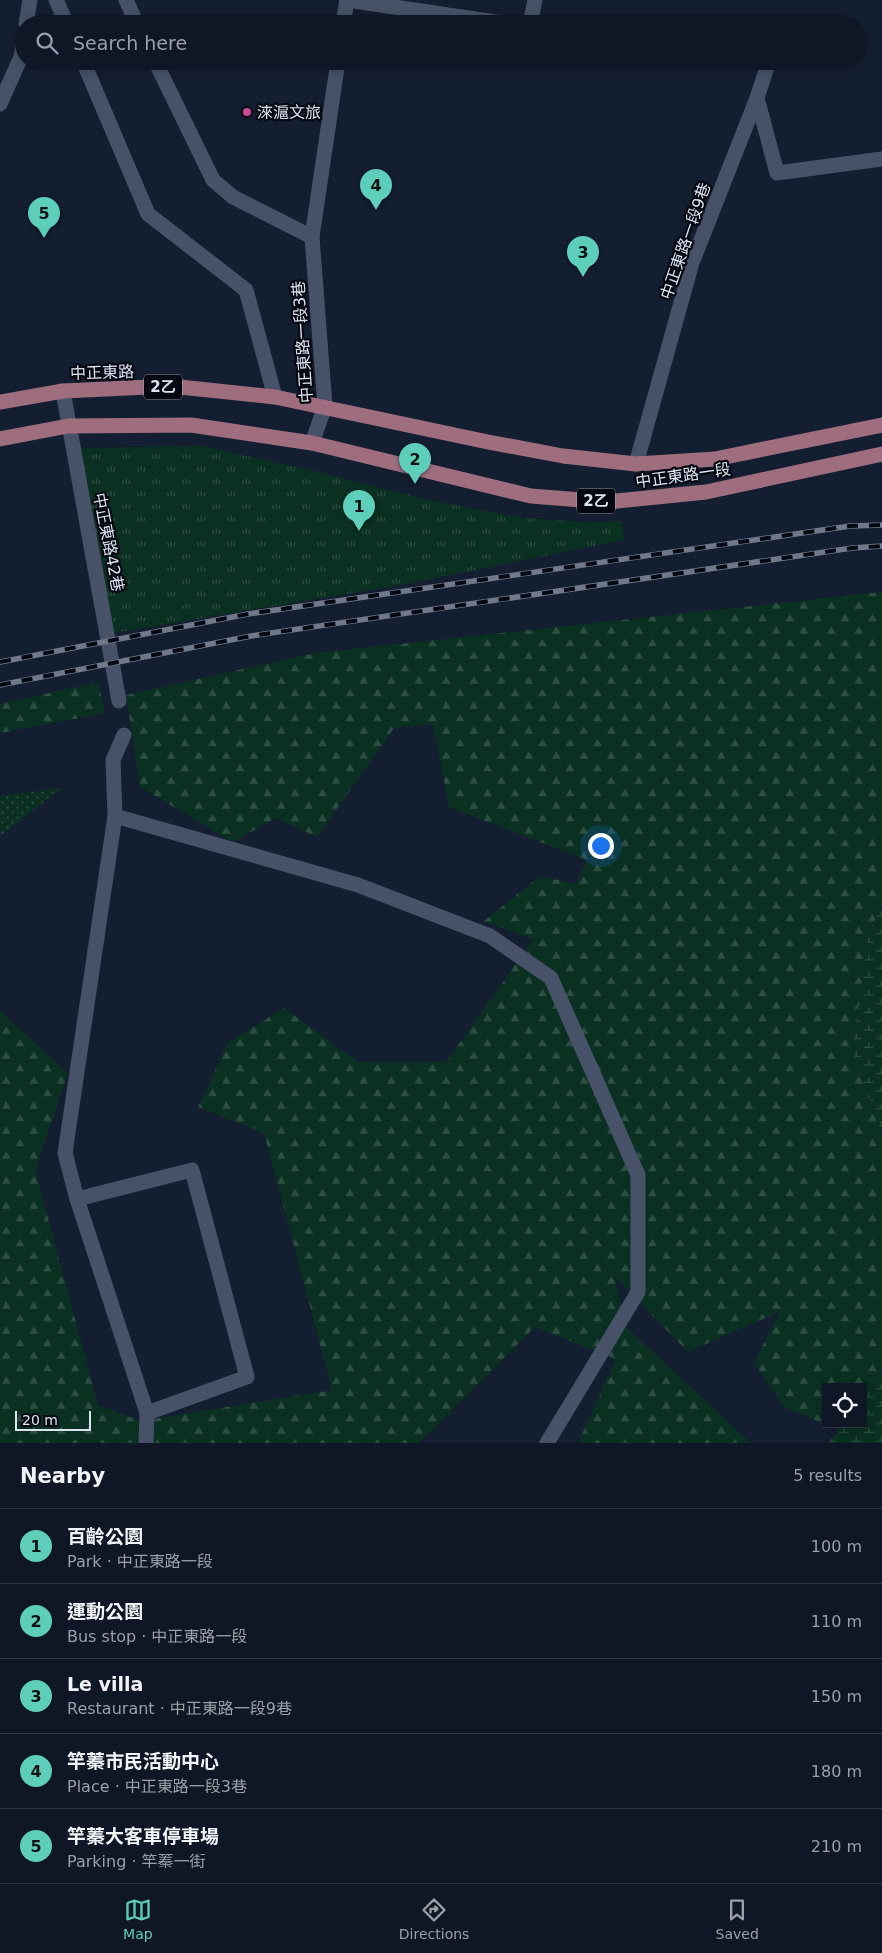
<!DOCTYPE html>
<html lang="en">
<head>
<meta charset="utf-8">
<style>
  body { margin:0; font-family:"DejaVu Sans","Noto Sans TC",sans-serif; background:#181f2d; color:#f1f3f6 }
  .controls { position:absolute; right:15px; bottom:15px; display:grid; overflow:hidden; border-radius:0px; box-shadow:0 2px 12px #0003 }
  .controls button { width:45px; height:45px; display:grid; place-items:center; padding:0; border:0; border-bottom:1px solid #2f3542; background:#0f1625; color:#f1f3f6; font:25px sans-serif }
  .scale { position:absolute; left:15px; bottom:12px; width:76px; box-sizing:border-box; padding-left:5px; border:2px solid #dce3f1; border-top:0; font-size:14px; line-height:18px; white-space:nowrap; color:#dce3f1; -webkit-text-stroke:4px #050811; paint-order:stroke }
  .you { position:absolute; left:600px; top:845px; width:18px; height:18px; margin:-12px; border:4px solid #fff; border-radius:50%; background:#1a73e8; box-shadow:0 0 0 8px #1a73e833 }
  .badge { display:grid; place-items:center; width:32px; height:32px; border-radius:50%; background:#5dceb9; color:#111; font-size:16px; font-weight:700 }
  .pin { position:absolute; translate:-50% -41px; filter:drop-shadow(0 1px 2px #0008) }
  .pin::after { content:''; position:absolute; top:26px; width:18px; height:15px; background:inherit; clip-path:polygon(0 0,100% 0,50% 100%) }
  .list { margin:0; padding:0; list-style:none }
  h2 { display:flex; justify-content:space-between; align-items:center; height:65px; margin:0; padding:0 20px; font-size:21px }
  h2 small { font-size:16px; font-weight:400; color:#9b9fa7 }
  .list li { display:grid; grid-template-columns:32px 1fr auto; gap:15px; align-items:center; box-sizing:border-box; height:75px; padding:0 20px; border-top:1px solid #2f3542 }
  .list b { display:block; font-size:19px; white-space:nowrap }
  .list p { margin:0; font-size:16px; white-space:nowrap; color:#9b9fa7 }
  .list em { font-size:16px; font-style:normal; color:#9b9fa7 }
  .icon { flex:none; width:28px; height:28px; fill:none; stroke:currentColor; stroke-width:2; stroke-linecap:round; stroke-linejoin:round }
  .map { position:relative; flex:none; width:882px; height:1443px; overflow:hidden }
  .search { position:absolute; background:#0f1625; box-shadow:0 2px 12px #0003; left:15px; right:15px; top:15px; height:55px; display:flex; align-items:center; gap:12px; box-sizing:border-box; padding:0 18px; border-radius:28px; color:#9b9fa7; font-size:19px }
  .sheet { height:440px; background:#0f1625 }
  nav { display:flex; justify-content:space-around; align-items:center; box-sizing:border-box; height:70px; border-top:1px solid #2f3542; background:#0f1625; font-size:14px; color:#9b9fa7 }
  nav a { display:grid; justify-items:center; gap:2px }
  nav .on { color:#5dceb9 }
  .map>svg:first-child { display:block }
  .grass { fill:url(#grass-dots) }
  .forest { fill:url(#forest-firs) }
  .wetland { fill:url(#wetland-marsh) }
  .park { fill:url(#park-tufts) }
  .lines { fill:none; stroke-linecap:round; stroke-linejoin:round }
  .minor { stroke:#475269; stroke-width:15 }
  .major { stroke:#9e6e7f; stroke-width:15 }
  .rail-casing { stroke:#70798a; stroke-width:5.5 }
  .rail { stroke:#050811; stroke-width:4; stroke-dasharray:11; stroke-linecap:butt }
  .hotel-dot { fill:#d1479c; stroke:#050811; stroke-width:2 }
  .labels { text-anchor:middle; stroke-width:4.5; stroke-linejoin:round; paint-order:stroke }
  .shield { fill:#050811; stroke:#9ca1ae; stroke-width:1 }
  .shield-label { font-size:15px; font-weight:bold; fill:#dce3f1 }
  .poi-label { font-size:16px; fill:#dce3f1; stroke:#050811; text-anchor:start }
  .street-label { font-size:16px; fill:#dce3f1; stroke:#050811 }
</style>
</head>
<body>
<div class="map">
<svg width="882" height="1443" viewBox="0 0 882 1443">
  <defs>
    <pattern id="grass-dots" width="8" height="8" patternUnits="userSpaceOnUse" patternTransform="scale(1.25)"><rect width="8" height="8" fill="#0a3021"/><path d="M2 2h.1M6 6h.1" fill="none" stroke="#2d4e42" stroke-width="1.8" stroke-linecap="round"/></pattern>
    <pattern id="forest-firs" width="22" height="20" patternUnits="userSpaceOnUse" patternTransform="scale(1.25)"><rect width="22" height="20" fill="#0a3021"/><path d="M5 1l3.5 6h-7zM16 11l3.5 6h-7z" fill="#2d4e42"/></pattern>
    <pattern id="wetland-marsh" width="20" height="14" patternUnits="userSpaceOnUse" patternTransform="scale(1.25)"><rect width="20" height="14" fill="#0a3021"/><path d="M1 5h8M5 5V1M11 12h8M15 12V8" fill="none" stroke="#2d4e42"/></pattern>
    <pattern id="park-tufts" width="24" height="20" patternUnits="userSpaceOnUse" patternTransform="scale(1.25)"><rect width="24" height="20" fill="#0a3021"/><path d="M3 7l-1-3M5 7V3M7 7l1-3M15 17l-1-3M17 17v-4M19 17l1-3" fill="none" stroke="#2d4e42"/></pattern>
  </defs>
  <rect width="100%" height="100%" fill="#141e31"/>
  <path class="grass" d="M62 788 0 836V796Z"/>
  <g class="forest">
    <path d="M882 592V904L869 933 879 1131 882 1134V1372L863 1397V1387H826V1424H844L839 1430 784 1407 754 1363 779 1312 688 1352 614 1276 627 1328 751 1443H578L616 1359 535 1327 419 1443H0V1011L68 1073 35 1170 98 1405 141 1421 332 1390 264 1133 198 1107 228 1043 284 1008 358 1062H446L533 940 484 921 540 876 576 884 587 860 449 807 433 724 394 728 317 837 276 818 233 842 140 787 126 695 315 653Z"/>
    <path d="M98 682 105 713 0 733V704Z"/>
  </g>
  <g class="wetland">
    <path d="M882 904V1134L852 1050 869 933Z"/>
    <path d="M882 1372V1443H828L844 1424H863V1397Z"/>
  </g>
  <path class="park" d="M202 446 315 471 424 499 523 518 588 522 622 521 624 540 400 585 114 633 78 448Z"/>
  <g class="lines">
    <g class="minor">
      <path d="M56 0 67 24"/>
      <path d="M126 0 137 24"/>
      <path d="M347 0 510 24"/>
      <path d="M26 24 30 0"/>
      <path d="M343 24 347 0"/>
      <path d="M530 24 535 0"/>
      <path d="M83 61 148 214 246 290 275 397"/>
      <path d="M155 61 213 180 233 197 312 237"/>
      <path d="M757 98 777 173 882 159"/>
      <path d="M0 104 21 57 24 40"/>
      <path d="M63 391 119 701"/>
      <path d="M312 443 325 406 312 237 338 61"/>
      <path d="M636 464 692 263 757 98 769 61"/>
      <path d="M124 735 113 760 115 816 65 1153 77 1199 192 1170 247 1377 147 1413"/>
      <path d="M115 816 358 885 490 936 551 978 638 1175V1292L547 1443"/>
      <path d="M77 1199 147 1413 146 1443"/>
    </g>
    <g class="major">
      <path d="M0 402 63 391 170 386 275 397 488 442 563 456 636 464 715 459 882 425"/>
      <path d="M0 439 68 426 191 425 312 443 531 496 607 502 706 492 882 454"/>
    </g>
    <g class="rail-casing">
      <g id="rail">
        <path d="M0 662 248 614 850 526 882 525"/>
        <path d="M0 685 251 636 852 548 882 546"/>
      </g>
    </g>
    <use href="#rail" class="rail"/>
  </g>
  <circle class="hotel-dot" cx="247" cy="112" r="5"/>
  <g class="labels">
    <g class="shield">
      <rect x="144" y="374.5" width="38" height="25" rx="4"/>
      <rect x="577" y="488.5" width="38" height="25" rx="4"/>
    </g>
    <g class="shield-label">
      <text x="163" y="392">2乙</text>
      <text x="596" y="506">2乙</text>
    </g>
    <g class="poi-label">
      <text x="257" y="118">淶滬文旅</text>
    </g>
    <g class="street-label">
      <text transform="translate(685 241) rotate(-71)" y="6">中正東路一段9巷</text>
      <text transform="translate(302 342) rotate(-94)" y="6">中正東路一段3巷</text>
      <text transform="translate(102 372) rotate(-2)" y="6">中正東路</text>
      <text transform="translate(683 475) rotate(-8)" y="6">中正東路一段</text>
      <text transform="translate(109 542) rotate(79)" y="6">中正東路42巷</text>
    </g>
  </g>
</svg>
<div class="controls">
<button><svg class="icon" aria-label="locate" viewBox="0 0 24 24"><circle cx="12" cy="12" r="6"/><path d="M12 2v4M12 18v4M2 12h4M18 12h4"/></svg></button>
</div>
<div class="scale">20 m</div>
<div class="you"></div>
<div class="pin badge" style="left:359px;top:531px">1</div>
<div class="pin badge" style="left:415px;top:484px">2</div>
<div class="pin badge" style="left:583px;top:277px">3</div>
<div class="pin badge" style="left:376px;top:210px">4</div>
<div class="pin badge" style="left:44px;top:238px">5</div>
<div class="search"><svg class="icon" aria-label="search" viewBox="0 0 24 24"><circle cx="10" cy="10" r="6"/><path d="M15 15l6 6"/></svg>Search here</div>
</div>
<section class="sheet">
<h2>Nearby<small>5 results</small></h2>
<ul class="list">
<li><span class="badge">1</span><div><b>百齡公園</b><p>Park · 中正東路一段</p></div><em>100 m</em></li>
<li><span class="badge">2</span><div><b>運動公園</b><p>Bus stop · 中正東路一段</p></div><em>110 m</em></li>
<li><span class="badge">3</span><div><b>Le villa</b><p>Restaurant · 中正東路一段9巷</p></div><em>150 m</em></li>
<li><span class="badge">4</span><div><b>竿蓁市民活動中心</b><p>Place · 中正東路一段3巷</p></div><em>180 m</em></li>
<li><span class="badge">5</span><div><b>竿蓁大客車停車場</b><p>Parking · 竿蓁一街</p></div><em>210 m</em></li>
</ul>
</section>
<nav>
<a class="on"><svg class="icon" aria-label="map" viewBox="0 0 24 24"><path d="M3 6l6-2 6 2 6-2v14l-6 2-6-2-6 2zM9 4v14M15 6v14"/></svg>Map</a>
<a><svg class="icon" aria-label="directions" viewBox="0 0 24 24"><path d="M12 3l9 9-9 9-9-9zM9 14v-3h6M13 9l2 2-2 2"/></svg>Directions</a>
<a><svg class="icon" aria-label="saved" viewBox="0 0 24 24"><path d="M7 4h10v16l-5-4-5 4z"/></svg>Saved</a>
</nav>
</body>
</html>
